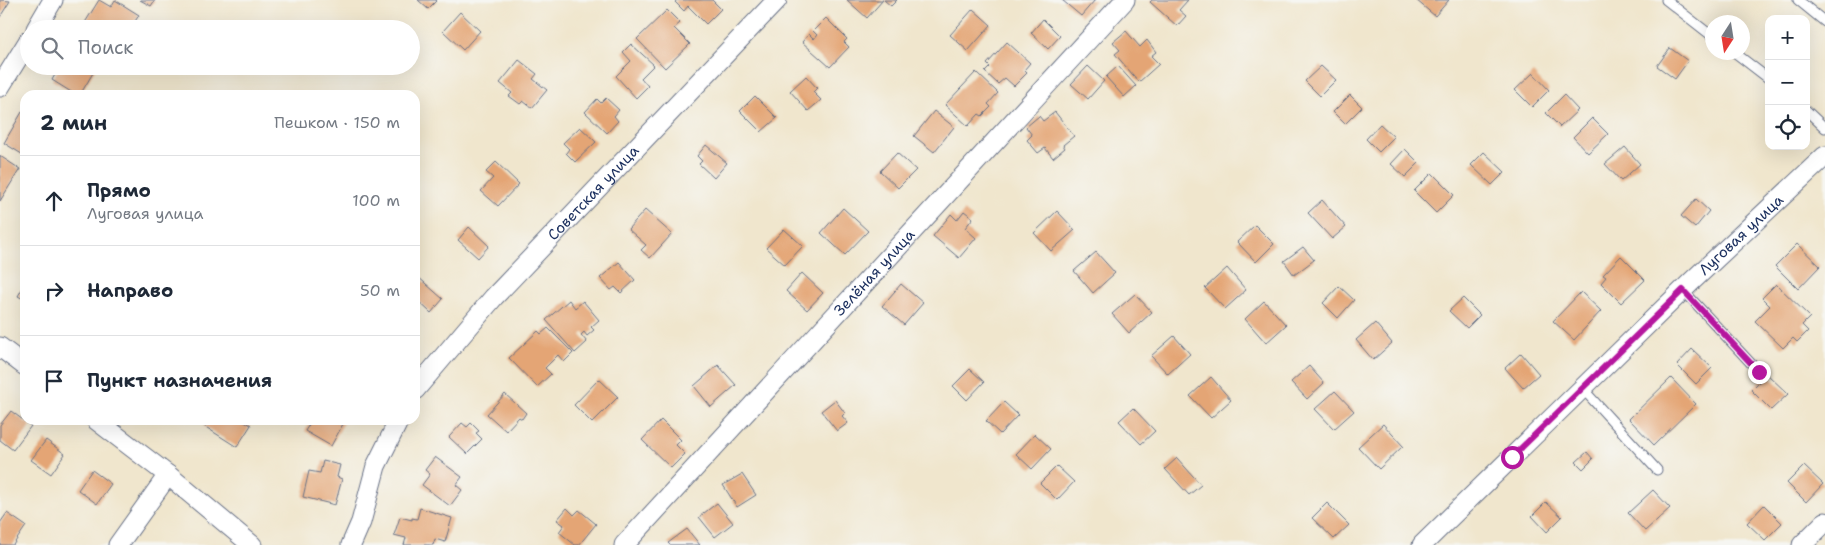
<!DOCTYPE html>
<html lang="ru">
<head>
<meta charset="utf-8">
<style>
  body { margin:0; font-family:"Shantell Sans",sans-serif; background:#f6f6f7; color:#1f2937 }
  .controls { position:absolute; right:15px; top:15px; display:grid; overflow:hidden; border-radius:10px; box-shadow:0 5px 20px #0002 }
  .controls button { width:45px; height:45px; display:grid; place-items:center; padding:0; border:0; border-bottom:1px solid #e0e1e3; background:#fff; color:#1f2937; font:25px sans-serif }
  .compass { position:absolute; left:1705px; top:15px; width:45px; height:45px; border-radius:50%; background:#fff; box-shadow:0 5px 20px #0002; rotate:192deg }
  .stop { position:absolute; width:15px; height:15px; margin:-11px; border:4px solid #b5179e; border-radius:50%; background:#fff }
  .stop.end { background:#b5179e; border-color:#fff; box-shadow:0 1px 5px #0008 }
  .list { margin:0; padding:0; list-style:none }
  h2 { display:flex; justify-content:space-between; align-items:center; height:65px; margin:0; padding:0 20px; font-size:21px }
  h2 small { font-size:16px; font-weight:400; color:#747a83 }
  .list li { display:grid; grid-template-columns:32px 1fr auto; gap:15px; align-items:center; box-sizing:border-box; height:90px; padding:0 20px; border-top:1px solid #e0e1e3 }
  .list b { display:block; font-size:19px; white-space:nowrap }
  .list p { margin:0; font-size:16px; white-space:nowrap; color:#747a83 }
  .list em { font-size:16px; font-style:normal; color:#747a83 }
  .icon { flex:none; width:28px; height:28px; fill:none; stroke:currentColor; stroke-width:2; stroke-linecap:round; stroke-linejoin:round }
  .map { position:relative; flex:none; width:1825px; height:545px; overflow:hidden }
  .search { position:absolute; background:#fff; box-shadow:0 5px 20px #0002; left:20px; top:20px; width:400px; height:55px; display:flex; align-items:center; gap:12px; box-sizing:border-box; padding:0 18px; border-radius:28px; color:#747a83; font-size:19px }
  .panel { position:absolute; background:#fff; box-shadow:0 5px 20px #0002; left:20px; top:90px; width:400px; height:335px; border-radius:15px }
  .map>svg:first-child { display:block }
  .building { fill:#e4a574 }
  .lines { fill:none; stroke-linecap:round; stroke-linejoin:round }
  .service-casing { stroke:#666f85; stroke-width:11 }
  .minor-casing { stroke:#666f85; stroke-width:21 }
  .service { stroke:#fff; stroke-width:9 }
  .minor { stroke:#fff; stroke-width:19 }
  .route { stroke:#b5179e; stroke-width:6 }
  .labels { text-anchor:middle; stroke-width:5; stroke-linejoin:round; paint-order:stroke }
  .street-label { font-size:15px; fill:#1b2f5e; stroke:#f6f6f2 }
</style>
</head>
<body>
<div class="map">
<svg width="1825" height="545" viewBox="0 0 1825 545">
  <rect width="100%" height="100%" fill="#f6f6f2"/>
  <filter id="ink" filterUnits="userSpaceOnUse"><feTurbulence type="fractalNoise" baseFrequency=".02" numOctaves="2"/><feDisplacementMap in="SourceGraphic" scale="10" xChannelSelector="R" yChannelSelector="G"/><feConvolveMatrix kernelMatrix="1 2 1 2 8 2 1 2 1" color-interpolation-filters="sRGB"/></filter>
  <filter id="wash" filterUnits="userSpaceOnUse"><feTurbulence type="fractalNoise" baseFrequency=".0096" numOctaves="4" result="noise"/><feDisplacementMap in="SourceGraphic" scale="20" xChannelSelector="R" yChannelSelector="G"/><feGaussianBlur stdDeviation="1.12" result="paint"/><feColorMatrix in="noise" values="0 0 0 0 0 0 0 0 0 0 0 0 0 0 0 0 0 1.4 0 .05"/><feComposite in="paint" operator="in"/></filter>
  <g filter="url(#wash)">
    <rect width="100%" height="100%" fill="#f0e6cd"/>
    <g id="blocks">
      <g class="building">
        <path d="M0 0 10 1 0 17Z"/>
        <path d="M99 0 111 7 115 0 139 15 134 23 138 25 136 29H81Z"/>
        <path d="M140 0H155L151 6Z"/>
        <path d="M418 0H437L428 9Z"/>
        <path d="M677 0H712L721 9 706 24 688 6 684 11 675 2Z"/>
        <path d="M847 0H883L867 18Z"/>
        <path d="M884 0H897L891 6Z"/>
        <path d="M1062 0H1095L1081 16Z"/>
        <path d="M1152 0H1188L1179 10 1186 16 1177 26 1150 2Z"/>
        <path d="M1416 0H1449L1435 16Z"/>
        <path d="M973 9 991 25 968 51 950 35Z"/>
        <path d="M667 10 680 23 674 28 690 44 665 68 637 39Z"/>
        <path d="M460 12 480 31 463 50 443 31Z"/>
        <path d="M826 18 847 39 844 42 849 47 830 67 802 42 809 34 814 39 817 35 813 31Z"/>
        <path d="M1043 19 1060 36 1048 49 1031 33Z"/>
        <path d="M1126 31 1140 47 1147 40 1156 52 1151 56 1159 64 1139 82 1115 54 1120 50 1113 42Z"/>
        <path d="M1007 42 1030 63 1024 70 1027 73 1014 86 1005 78 998 84 985 72 990 67 987 64Z"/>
        <path d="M631 44 654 65 641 78 648 86 636 98 616 76 631 61 623 52Z"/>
        <path d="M1670 48 1688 61 1675 79 1657 66Z"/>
        <path d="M519 60 537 74 533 79 547 90 532 108 523 101 520 104 509 96 512 93 500 83Z"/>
        <path d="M60 66H97L80 95H76L52 80Z"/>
        <path d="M1088 66 1104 81 1088 99 1071 84Z"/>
        <path d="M1118 66 1136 86 1124 97 1106 77Z"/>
        <path d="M1321 66 1336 80 1320 96 1305 81Z"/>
        <path d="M976 72 998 93 988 104 991 107 982 116 979 114 968 126 945 105Z"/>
        <path d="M1533 73 1549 90 1532 107 1515 90Z"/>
        <path d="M806 76 817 88 813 92 821 100 808 111 790 91Z"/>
        <path d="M1350 95 1362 107 1345 124 1333 112Z"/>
        <path d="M1564 95 1578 110 1560 127 1546 113Z"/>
        <path d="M755 96 777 118 761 132 740 111Z"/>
        <path d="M606 98 619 110 614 116 618 121 607 133 585 112 597 99 601 103Z"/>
        <path d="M934 111 954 127 934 152 914 136Z"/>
        <path d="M22 112 25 113V156L4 143Z"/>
        <path d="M1055 112 1074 136 1063 145 1065 148 1053 158 1045 148 1038 153 1027 140 1032 135 1026 127 1039 116 1043 121Z"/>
        <path d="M1592 118 1608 134 1588 153 1573 137Z"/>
        <path d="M1380 124 1394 137 1379 152 1366 139Z"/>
        <path d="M580 127 596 142 575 162 566 153 569 149 563 143Z"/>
        <path d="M706 145 727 163 714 178 699 164 702 161 697 156Z"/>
        <path d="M1625 147 1640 164 1621 181 1605 164Z"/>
        <path d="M1405 149 1419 163 1405 177 1391 164Z"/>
        <path d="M1484 152 1505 172 1492 185 1471 165Z"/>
        <path d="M897 153 916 170 898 188 880 171Z"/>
        <path d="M0 156 20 169 0 201Z"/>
        <path d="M496 162 519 184 498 206 481 191 493 178 486 172Z"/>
        <path d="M1432 173 1454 195 1436 213 1414 191Z"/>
        <path d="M1696 199 1709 211 1695 228 1681 216Z"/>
        <path d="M1322 200 1346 227 1332 239 1308 213Z"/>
        <path d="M843 208 868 231 845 255 821 233Z"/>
        <path d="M645 210 672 234 650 258 641 250 646 245 628 229Z"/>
        <path d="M964 211 973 218 965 228 976 238 959 258 933 236 951 214 957 220Z"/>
        <path d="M1057 211 1075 230 1051 251 1034 233Z"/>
        <path d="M1255 225 1274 244 1256 262 1237 242Z"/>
        <path d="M469 227 489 246 478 258 458 240Z"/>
        <path d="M784 229 803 246 785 265 766 248Z"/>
        <path d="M1797 244 1820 266 1798 289 1775 266Z"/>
        <path d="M1303 247 1314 260 1294 275 1284 261Z"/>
        <path d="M1096 252 1115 273 1093 293 1074 271Z"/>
        <path d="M1621 256 1645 280 1621 303 1601 283 1606 277 1603 275Z"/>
        <path d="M619 262 635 280 621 293 615 287 611 290 600 278Z"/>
        <path d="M1227 268 1246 290 1225 309 1205 288Z"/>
        <path d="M802 273 823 293 807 310 786 291Z"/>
        <path d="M417 276 443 299 431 313 415 298V278Z"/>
        <path d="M25 284V300L18 296Z"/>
        <path d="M901 284 923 303 904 325 882 306Z"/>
        <path d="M1776 284 1810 317 1802 325 1808 331 1797 342 1793 338 1783 348 1755 321 1770 306 1762 298Z"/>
        <path d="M1339 286 1354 300 1338 318 1323 303Z"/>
        <path d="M1581 292 1601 311 1574 340 1553 321Z"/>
        <path d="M1135 294 1152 312 1129 333 1112 314Z"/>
        <path d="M1463 298 1480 315 1467 328 1449 311Z"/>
        <path d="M569 300 575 308 583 301 599 320 591 327 594 330 587 336 584 332 581 335 587 342 575 353 546 320Z"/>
        <path d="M1264 301 1286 325 1266 343 1245 319Z"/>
        <path d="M1375 323 1392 343 1373 360 1356 340Z"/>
        <path d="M548 328 573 353 564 362 558 355 545 368 551 374 537 387 509 358 538 331 541 334Z"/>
        <path d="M1174 336 1190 354 1168 374 1151 356Z"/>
        <path d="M1692 349 1712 368 1696 384 1677 365Z"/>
        <path d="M1521 353 1539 374 1523 388 1505 368Z"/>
        <path d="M718 365 736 385 711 407 694 386Z"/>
        <path d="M1309 366 1324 383 1307 399 1291 382Z"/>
        <path d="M970 369 984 382 967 400 953 386Z"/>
        <path d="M1767 374 1788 394 1771 410 1751 390Z"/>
        <path d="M1211 377 1231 400 1211 418 1190 396Z"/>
        <path d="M1671 378 1696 404 1654 445 1629 419Z"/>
        <path d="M599 379 618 397 592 423 574 405Z"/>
        <path d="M1335 391 1354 411 1334 429 1315 409Z"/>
        <path d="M505 394 526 413 522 419 519 417 506 431 487 414Z"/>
        <path d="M835 400 845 413 842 416 848 423 837 431 821 411Z"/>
        <path d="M1004 402 1018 415 1000 434 986 421Z"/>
        <path d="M1133 408 1155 431 1141 444 1119 421Z"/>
        <path d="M11 411 31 426 13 450 0 440V425Z"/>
        <path d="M207 420H243L251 425 237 447 204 426Z"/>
        <path d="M312 420H336L343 424 331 446 305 431Z"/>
        <path d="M661 420 681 440 676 445 685 454 671 468 642 440Z"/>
        <path d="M462 423 467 427 471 423 479 431 476 433 482 439 467 454 449 437Z"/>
        <path d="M1383 424 1403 446 1379 469 1358 447Z"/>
        <path d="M1035 434 1051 449 1032 469 1016 454Z"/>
        <path d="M46 440 65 454 51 474 31 460Z"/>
        <path d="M1587 452 1593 459 1583 469 1576 462Z"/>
        <path d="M435 457 462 477 456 485 462 490 450 506 422 485 430 474 425 470Z"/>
        <path d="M1177 458 1201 485 1189 495 1165 469Z"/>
        <path d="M323 461 340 465 337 477 342 479 335 505 303 497 309 471 320 473Z"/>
        <path d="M1057 466 1074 482 1057 500 1040 483Z"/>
        <path d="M1804 466 1823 484 1806 502 1787 483Z"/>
        <path d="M92 470 111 484 97 504 78 490Z"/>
        <path d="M742 474 756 495 737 507 723 485Z"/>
        <path d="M1653 490 1670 508 1645 531 1628 513Z"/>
        <path d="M1546 502 1562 517 1547 532 1532 516Z"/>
        <path d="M717 503 733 523 715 537 699 517Z"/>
        <path d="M1327 503 1349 525 1334 539 1312 518Z"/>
        <path d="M1764 505 1782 523 1765 540 1747 523Z"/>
        <path d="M420 508 452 518 445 542 435 539 433 545H404L406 538 394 535 400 517 412 520V518L417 519Z"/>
        <path d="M567 508 574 515 579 510 596 524 579 545H575L559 532 564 525 557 520Z"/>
        <path d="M7 513 26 526 13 545H0V523Z"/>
        <path d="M687 529 700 545H670L668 543Z"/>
      </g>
    </g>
  </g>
  <g filter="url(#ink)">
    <use href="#blocks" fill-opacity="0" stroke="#666f85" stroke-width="1"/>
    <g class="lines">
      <g class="service-casing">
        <g id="service">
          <path d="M1666 0 1712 36"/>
          <path d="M1798 0 1825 22"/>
          <path d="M1734 52 1769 79"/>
          <path d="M1806 110 1825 128"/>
          <path d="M1683 290 1759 372"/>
          <path d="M1582 388 1657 470"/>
        </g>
      </g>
      <g class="minor-casing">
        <g id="minor">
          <path d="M36 29 53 0"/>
          <path d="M0 87 29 40"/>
          <path d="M0 347 25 366"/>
          <path id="s1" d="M415 390 494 297 777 0"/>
          <path d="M96 420 168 475 252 545"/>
          <path d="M118 545 168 475"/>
          <path d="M351 545 361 522 376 466 399 420"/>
          <path id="s2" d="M624 545 1125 0"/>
          <path id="s3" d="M1422 545 1691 282 1825 156"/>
          <path d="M1802 545 1825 522"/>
        </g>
      </g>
      <use href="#service" class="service"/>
      <use href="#minor" class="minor"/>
    </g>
  </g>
  <g class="lines" filter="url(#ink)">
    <path class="route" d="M1512 457 1683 290 1759 372"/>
  </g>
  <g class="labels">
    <g class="street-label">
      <text dy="5" stroke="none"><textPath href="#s1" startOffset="266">Советская улица</textPath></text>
      <text dy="5" stroke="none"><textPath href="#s3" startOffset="445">Луговая улица</textPath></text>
      <text dy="5" stroke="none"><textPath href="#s2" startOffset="370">Зелёная улица</textPath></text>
    </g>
  </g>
</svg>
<div class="controls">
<button>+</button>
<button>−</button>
<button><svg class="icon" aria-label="locate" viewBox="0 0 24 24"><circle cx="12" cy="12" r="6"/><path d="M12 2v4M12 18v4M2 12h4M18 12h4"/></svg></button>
</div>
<svg class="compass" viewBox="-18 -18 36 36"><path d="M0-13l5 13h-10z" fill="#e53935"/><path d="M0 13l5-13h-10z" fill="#747a83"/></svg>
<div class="stop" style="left:1512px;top:457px"></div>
<div class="stop end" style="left:1759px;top:372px"></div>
<div class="search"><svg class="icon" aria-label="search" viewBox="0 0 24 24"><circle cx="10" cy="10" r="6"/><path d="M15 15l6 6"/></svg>Поиск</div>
<section class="panel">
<h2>2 мин<small>Пешком · 150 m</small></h2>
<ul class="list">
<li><svg class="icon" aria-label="ahead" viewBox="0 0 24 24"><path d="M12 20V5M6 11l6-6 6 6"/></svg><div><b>Прямо</b><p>Луговая улица</p></div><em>100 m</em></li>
<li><svg class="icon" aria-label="right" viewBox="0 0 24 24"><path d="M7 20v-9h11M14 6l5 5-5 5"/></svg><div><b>Направо</b></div><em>50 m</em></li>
<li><svg class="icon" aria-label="arrive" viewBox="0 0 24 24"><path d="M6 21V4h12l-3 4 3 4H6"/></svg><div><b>Пункт назначения</b></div></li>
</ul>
</section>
</div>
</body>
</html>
